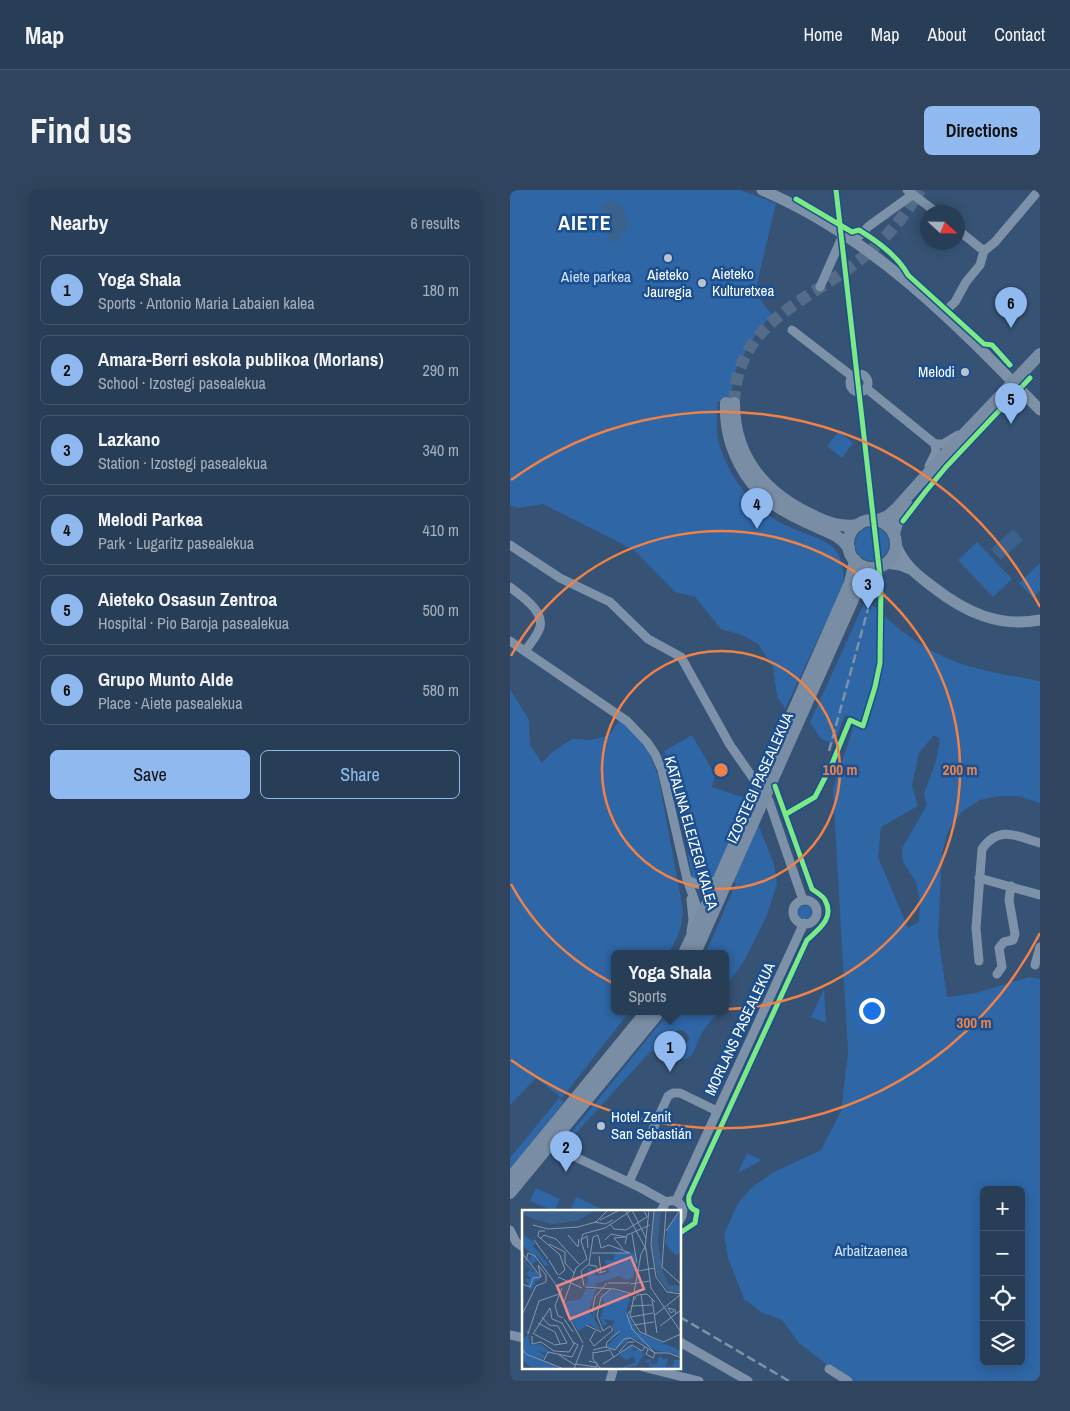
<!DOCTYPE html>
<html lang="en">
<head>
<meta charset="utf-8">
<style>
  body { margin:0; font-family:"Archivo Narrow",sans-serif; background:#30455d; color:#f1f3f6 }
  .controls { position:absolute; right:15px; bottom:15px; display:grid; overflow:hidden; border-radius:8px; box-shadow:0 2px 12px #0003 }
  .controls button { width:45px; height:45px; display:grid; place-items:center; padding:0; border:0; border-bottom:1px solid #44576d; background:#283e57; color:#f1f3f6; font:25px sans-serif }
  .compass { position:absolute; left:410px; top:15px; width:45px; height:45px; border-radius:50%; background:#283e57; box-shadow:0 2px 12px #0003; rotate:112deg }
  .you { position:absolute; left:361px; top:820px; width:18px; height:18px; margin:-12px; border:4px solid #fff; border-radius:50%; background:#1a73e8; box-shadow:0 0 0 8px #1a73e833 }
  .badge { display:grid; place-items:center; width:32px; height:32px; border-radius:50%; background:#90b9f0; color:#111; font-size:16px; font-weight:700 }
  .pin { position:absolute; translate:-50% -41px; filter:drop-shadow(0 1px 2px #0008) }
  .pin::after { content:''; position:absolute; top:26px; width:18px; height:15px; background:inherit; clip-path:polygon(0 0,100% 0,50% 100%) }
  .popup { position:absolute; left:101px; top:760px; width:118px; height:65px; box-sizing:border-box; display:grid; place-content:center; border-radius:8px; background:#283e57; filter:drop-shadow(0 1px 4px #0005); font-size:16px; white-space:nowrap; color:#a5aeba }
  .popup b { font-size:19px; color:#f1f3f6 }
  .popup::after { content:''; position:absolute; left:50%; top:100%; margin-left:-10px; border:10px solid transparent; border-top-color:#283e57 }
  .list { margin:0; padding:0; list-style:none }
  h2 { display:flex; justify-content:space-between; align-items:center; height:65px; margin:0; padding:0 20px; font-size:21px }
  h2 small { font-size:16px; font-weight:400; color:#a5aeba }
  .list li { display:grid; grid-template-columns:32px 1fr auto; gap:15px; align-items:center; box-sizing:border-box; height:70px; margin:0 10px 10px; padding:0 10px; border:1px solid #44576d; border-radius:8px }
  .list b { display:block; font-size:19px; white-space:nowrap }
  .list p { margin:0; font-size:16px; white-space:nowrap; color:#a5aeba }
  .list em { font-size:16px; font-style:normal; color:#a5aeba }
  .actions { display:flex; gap:10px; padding:15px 20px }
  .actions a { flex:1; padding:11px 0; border:1px solid #90b9f0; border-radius:8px; text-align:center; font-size:18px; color:#90b9f0 }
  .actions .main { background:#90b9f0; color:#111 }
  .icon { flex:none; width:28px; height:28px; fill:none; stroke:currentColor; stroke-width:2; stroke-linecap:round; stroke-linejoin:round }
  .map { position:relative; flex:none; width:530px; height:1191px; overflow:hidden; border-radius:8px }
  header { display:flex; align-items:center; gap:30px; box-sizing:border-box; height:70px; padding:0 25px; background:#283e57; border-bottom:1px solid #44576d }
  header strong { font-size:24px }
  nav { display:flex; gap:28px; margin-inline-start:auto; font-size:18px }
  .intro { display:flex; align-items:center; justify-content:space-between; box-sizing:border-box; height:120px; padding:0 30px }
  h1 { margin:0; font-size:35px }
  .button { padding:12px 22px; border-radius:8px; background:#90b9f0; color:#111; font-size:18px; font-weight:700 }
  main { display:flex; gap:30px; padding:0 30px }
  aside { flex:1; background:#283e57; border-radius:8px; box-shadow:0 2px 12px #0003 }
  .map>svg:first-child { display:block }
  .green { fill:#2f66a5; fill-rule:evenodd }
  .water { fill:#3b618d }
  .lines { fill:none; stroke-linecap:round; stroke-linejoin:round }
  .secondary-tunnel { stroke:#546c89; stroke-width:12; stroke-dasharray:12 6; stroke-linecap:butt }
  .minor { stroke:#7d92a8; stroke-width:9 }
  .tertiary { stroke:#7d92a8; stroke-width:11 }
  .secondary { stroke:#798da4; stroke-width:12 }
  .rail { stroke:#7e92a7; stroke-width:2.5; stroke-dasharray:9 4; stroke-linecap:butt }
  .cycleway-casing { stroke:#1b4f8f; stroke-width:8 }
  .cycleway { stroke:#7ce984; stroke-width:5 }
  .ring { fill:none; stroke:#ee8249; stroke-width:2.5 }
  .poi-dot { fill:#b9c2ce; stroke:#1b4f8f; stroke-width:2 }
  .labels { text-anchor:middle; stroke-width:5; stroke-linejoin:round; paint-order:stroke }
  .poi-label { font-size:15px; fill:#fff; stroke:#1b4f8f; text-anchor:start }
  .park-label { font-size:15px; fill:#cfe3fa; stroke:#1b4f8f }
  .street-label { font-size:15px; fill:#fff; stroke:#1b4f8f }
  .district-label { font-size:20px; font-weight:bold; letter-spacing:1px; fill:#fff; stroke:#1b4f8f }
  .inset-road { fill:none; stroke:#8697ac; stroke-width:1 }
  .view { fill:#e88989; fill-opacity:0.15; stroke:#e88989; stroke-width:2.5 }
  .inset-edge { fill:none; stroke:#fff; stroke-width:2.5 }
  .centre { fill:#ee8249; stroke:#1b4f8f; stroke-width:2.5 }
  .ring-label { font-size:15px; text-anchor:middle; font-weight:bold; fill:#ee8249; stroke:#1b4f8f; stroke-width:5; stroke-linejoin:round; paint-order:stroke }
</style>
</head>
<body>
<header>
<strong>Map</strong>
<nav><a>Home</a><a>Map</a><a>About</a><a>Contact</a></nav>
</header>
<div class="intro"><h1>Find us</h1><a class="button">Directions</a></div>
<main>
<aside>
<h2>Nearby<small>6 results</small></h2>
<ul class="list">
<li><span class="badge">1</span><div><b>Yoga Shala</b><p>Sports · Antonio Maria Labaien kalea</p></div><em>180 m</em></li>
<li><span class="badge">2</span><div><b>Amara-Berri eskola publikoa (Morlans)</b><p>School · Izostegi pasealekua</p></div><em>290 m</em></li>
<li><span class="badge">3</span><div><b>Lazkano</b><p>Station · Izostegi pasealekua</p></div><em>340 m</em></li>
<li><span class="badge">4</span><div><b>Melodi Parkea</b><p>Park · Lugaritz pasealekua</p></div><em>410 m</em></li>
<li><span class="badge">5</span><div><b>Aieteko Osasun Zentroa</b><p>Hospital · Pio Baroja pasealekua</p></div><em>500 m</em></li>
<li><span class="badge">6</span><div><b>Grupo Munto Alde</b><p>Place · Aiete pasealekua</p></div><em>580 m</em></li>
</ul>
<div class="actions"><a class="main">Save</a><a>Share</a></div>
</aside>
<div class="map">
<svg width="530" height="1191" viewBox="0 0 530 1191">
  <rect width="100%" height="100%" fill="#365274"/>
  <g class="green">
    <path d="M0 0H230L266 13 247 94C248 107 252 114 262 124L247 142 226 179 219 211H208C207 226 205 245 211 260 222 290 243 318 271 333 287 342 306 345 320 355 332 363 334 381 334 394L275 519 267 506 263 477 248 454 232 445 211 439 185 407 165 402 124 360 33 314 8 318 0 315Z"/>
    <path d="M329 241 343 253 332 268 317 256Z"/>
    <circle cx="362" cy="354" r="17"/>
    <path d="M467 352 502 389 483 407 448 370Z"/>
    <path d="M530 373V401L523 408 509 393Z"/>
    <path d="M356 409C382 434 410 458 444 471 471 482 501 485 530 491V613L508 606H489L470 610 453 621 443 633 437 644 432 663 428 745 437 807 466 803 519 787 530 789V1191H343L316 1174 289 1153 272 1130 251 1122 234 1109 218 1068 214 1044 227 1015 241 998 264 982 311 960 331 921 338 863 323 599 346 529 335 525 324 554 311 549 300 532ZM424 545 430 549 426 571 414 604 417 615 392 658 393 672 406 692 410 711 409 732 398 738 368 667 371 637 408 616 402 595 409 563ZM474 1000H511V1172H474Z"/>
    <path d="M0 499 19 530 20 555 32 573 41 563 62 549 81 550 99 545 110 530 129 548 138 561 148 585 173 720C172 737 168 749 158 763H105V821H120L52 908 26 888 0 915Z"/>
    <path d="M182 545 205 585 202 597 238 609 264 674 267 694 257 725 234 771 215 797V763H196L226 693 205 686C197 691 190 695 182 686L178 666 181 661 161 578 154 561Z"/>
    <circle cx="295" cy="722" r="7"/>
    <path d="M314 799 316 833 301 827Z"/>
    <path d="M160 821H211C204 827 196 835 192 843 184 856 184 876 164 867L162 871 141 861 55 955 52 954ZM168 840H173L179 846 178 852 172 857 165 855 162 849 163 843Z"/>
    <path d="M49 908 54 912 0 979V968Z"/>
    <path d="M237 963 252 970 228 983Z"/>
    <path d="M26 998 50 1009 44 1021 20 1011Z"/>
    <path d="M66 1007 96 1021H60Z"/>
  </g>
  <g class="water">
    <path d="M99 11C122 13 123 45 103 52L99 51 96 44 103 37C95 31 90 27 92 16Z"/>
    <path d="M503 339 513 350 491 370 481 359Z"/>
  </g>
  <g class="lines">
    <path class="secondary-tunnel" d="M224 213C227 132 294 114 348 71 373 52 394 28 410 0"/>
    <g class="minor">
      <path d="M397 0 426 22"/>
      <path d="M448 40 474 61"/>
      <path d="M344 51 359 36 402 5"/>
      <path d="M310 97 333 45"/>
      <path d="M433 123 445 112 456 92 470 75 474 61 485 52 529 0"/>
      <path d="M282 140 343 187"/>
      <circle cx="349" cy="193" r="9"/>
      <path d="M356 198 425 254"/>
      <path d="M419 276 426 262 425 254H433L448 245"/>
      <path d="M0 355 50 388 100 412 138 449 171 467 220 555 259 611 293 710"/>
      <path d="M0 397C11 406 34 420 30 437 28 445 20 454 15 461"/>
      <path d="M0 451 117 531 137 552 145 564 152 580 177 689 191 729"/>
      <path d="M469 688 530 705"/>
      <path d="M177 689C192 698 194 697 209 689"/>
      <path d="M181 709 183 730 181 741"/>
      <circle cx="295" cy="722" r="12"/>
      <path d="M469 771 466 738 472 659C489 635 507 646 530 653"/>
      <path d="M525 775 530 757"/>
      <path d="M487 784 492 777 489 758 494 752 503 750 505 744 499 710 501 696"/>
      <path d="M57 963 131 998 156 1012"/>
      <path d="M119 992 158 906 163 903H170L207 921"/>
      <path d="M166 1011 294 733"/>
      <path d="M151 1021 156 1012C168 1007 178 1018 170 1030"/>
      <path d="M0 1040 6 1052 14 1058"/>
      <path d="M0 1145 14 1148"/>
      <path d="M170 1152 238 1191"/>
      <path d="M133 1177 189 1191"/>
      <path d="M319 1179 338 1191"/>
      <path d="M100 1191 104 1177"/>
    </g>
    <g class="tertiary">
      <path d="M252 0C363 47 448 135 530 220"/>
      <path d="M386 355C393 374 407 385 423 397 455 422 489 438 530 430"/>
      <path d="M377 373 390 375 400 379"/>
    </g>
    <g class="secondary">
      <path d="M216 213C214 256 236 298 273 320 289 330 308 337 325 345L333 351 339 358"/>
      <path d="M224 213C224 269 256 304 304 326 318 333 332 338 348 335"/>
      <circle cx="362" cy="354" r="24"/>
      <path d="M366 331 378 326 387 318 437 262 530 164"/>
      <path d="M384 344 388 329 398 316"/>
      <path d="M174 763 209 689 340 393 345 370"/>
      <path d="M185 763 349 396 356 386 366 378"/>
      <path d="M1 987 137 821"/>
      <path d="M0 1003 150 821"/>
    </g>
    <g class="rail">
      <path d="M319 561 358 419"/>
      <path d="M170 1127 279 1191"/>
    </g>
    <g class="cycleway-casing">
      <g id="cycleway">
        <path d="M286 9 342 42 349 40C367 51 388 66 398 85L474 154 482 155 500 175"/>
        <path d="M393 331 416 301 436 277 520 188"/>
        <path d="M276 624 305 607 322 574 340 530 353 536 365 497 370 473 371 396 326 0"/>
        <path d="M170 1043 185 1033 187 1021C180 1019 178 1013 179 1006L297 750C309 739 325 728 315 710 313 706 306 702 302 699L265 596"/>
      </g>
    </g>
    <use href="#cycleway" class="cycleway"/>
  </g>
  <g class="ring">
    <circle cx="211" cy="580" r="119"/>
    <path d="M1 466A239 239 0 1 1 1 694"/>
    <path d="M530 743A358 358 0 0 1 1 870M1 290A358 358 0 0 1 530 417"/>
  </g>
  <g class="poi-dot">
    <circle cx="158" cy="68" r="5"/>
    <circle cx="192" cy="93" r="5"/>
    <circle cx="455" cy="182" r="5"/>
    <circle cx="91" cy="936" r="5"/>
  </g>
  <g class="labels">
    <g class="poi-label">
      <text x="202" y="89">Aieteko<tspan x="202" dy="17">Kulturetxea</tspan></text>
      <text x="158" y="90" text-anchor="middle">Aieteko<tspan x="158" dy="17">Jauregia</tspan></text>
      <text x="445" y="187" text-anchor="end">Melodi</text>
      <text x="101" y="932">Hotel Zenit<tspan x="101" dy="17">San Sebastián</tspan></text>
    </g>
    <g class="park-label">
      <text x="86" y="92">Aiete parkea</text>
      <text x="361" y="1066">Arbaitzaenea</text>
    </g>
    <g class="street-label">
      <text transform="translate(250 588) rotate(-66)" y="5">IZOSTEGI PASEALEKUA</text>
      <text transform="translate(181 643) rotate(74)" y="5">KATALINA ELEIZEGI KALEA</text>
      <text transform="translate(230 839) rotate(-65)" y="5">MORLANS PASEALEKUA</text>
    </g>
    <g class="district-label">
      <text x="75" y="40">AIETE</text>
    </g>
  </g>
  <g transform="translate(12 1020)">
    <rect width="159" height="159" fill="#365274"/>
    <path d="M159 0V43L153 45 143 33 145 20ZM2 25 13 33 11 36 27 55 23 56 14 44 15 50 10 55 6 49 11 45 0 35ZM93 42 113 43 115 53 111 67 105 70 97 66 73 74 75 76 65 77 67 56 75 66 84 64 87 62 82 49 91 51ZM0 49 11 59 9 62 14 61 18 69 23 67 14 71 9 81 3 69H9L4 63 9 60ZM64 79H74L67 99 71 108V103L74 99 72 109 79 121 67 114 56 121 43 98V92L59 89ZM89 80 103 83 108 89 104 100 115 122 159 141V159H137L128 157 127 152H121L128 149 130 155 134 154 138 146 142 150 146 147 144 157 151 156 152 150H159L153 143 135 141 110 127 93 140 84 137 100 121 86 129 93 121 90 116 93 111 81 109 85 113 82 117 78 109 83 93 79 87ZM6 125 8 135 18 134 31 144 16 141 23 146 22 149 2 142 1 129 6 125H8L9 126ZM107 135 112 137 111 142 115 139 123 144 114 156 97 159 114 152 111 146 105 150 97 146ZM0 141 33 155 34 159 9 157 0 150Z" fill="#2f66a5"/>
    <path d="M0 0H74L55 11 30 14 14 10 0 4ZM132 0H139L136 32 141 63 147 75 159 76V82H147L135 65 130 35Z" fill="#3b618d"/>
    <path class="inset-road" d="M103 0 124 39 129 78 159 122M110 0 124 28 123 40M132 0 129 34 134 67 145 82 159 84M144 0 140 57 159 74M78 10 98 0M73 12 83 14 91 10M88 14 92 19 104 20 125 7 122 0M11 15 26 19 56 17 74 12 86 0M23 21H17L16 26 38 45 43 60 37 65M144 21 158 0M110 24 115 53M46 25 56 37 57 29M124 28 127 0M18 29 22 25 34 29 57 54M12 30 26 49M59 30 65 26 66 38M83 30 89 24 104 27M27 34 43 42V53L52 63M103 34 105 25 128 15M101 39 92 28 103 27M0 43 19 67 16 55 24 65M70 43H108L87 35M77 46 79 63M65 49 59 31 61 24 83 18 110 0M27 50 36 65M4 51 6 43 13 46 35 76M67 55 74 56 77 63 84 61M116 61 133 58M36 67 60 78M86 73H107M0 74 8 77 11 68 19 67M108 74 128 71M62 76 59 61 67 54 71 27 76 25 79 38 87 35M63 77 92 79 111 84M40 78 33 96 36 106 41 108M112 83 119 44 123 37M119 84 124 124M112 86 108 106 118 122 141 132 159 124M130 89 135 123M112 90 115 85 125 84 133 92M76 96 70 102 73 87 85 73M109 96 130 95M152 101 149 103 146 98 153 100 154 104M0 105 14 76 24 72V65M133 105 158 85M109 107 131 103M42 109 51 122M16 113 33 122 38 134M64 115 79 122M112 115 132 112M138 116 159 100M6 121V124L17 91 37 84M12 124 33 135 45 133 36 116 27 115 20 107M10 126V134L19 132 32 141 47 142 52 134 40 113 30 109 28 98 11 124M61 133 44 102 42 92 54 58 65 49M110 135 120 141 123 137M72 136 91 120 88 116 81 121 75 106 79 87 89 79M72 136 68 130 73 121M84 137 85 132 98 121M0 139 4 144 42 159M126 139 124 144 131 148 133 143M71 140 83 137 93 140 102 129 109 128 133 143 110 119 105 105 108 101M71 142V149L79 159M97 142 106 132H112M71 143 88 140 92 148M133 143H147L157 147M37 145 53 155M22 150 26 142 50 147 56 135 51 132M53 154 75 157V153L67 151M81 154 110 135M52 159 61 135M110 159H133"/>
    <path class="view" d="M109 47 122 79 48 109 35 76Z"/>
    <rect width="159" height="159" class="inset-edge"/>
  </g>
  <circle cx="211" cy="580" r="8" class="centre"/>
  <g class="ring-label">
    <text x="330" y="585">100 m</text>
    <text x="450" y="585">200 m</text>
    <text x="464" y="838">300 m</text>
  </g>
</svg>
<div class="controls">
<button>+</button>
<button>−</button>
<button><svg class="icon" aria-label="locate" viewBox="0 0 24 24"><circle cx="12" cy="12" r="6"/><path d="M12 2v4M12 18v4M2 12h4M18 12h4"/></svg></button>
<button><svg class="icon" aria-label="layers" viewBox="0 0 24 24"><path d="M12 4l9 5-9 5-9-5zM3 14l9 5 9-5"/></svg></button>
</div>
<svg class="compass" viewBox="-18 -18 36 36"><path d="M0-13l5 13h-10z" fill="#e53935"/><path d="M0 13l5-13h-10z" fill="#a5aeba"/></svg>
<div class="you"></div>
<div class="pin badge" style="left:160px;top:882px">1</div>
<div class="popup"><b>Yoga Shala</b>Sports</div>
<div class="pin badge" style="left:56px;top:982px">2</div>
<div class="pin badge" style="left:358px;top:419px">3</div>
<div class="pin badge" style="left:247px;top:339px">4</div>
<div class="pin badge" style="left:501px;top:234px">5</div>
<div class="pin badge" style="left:501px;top:138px">6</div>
</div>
</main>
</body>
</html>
